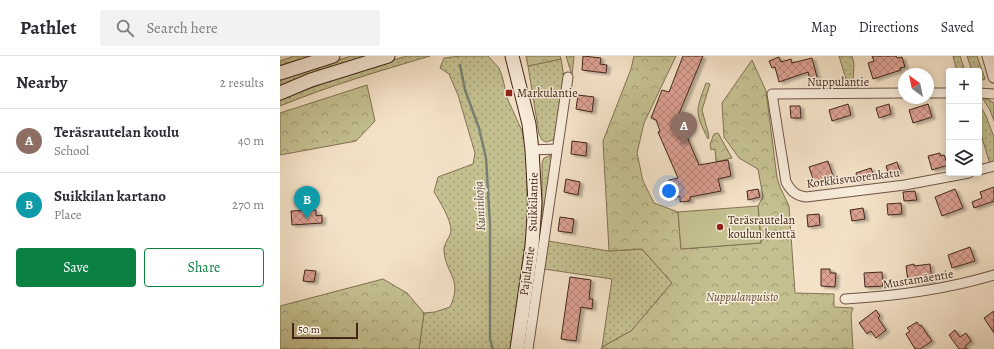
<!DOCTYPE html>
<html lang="en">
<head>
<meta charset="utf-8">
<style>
  body { margin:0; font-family:Alegreya,serif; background:#f2f2f3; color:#2b2b33 }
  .controls { position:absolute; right:12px; top:12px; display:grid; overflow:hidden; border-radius:4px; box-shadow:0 2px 10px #0003 }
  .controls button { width:36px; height:36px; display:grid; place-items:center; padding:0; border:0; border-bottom:1px solid #e1e1e2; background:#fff; color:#2b2b33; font:20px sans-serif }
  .compass { position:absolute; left:618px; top:12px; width:36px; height:36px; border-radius:50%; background:#fff; box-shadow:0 2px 10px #0003; rotate:327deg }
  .scale { position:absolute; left:12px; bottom:10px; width:66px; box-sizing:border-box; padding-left:4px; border:2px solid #422519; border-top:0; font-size:11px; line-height:14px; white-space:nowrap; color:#422519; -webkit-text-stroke:3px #f8ecdb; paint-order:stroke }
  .you { position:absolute; left:389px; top:135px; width:14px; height:14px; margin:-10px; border:3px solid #fff; border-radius:50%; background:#1a73e8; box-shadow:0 0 0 6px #1a73e833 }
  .badge { display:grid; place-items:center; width:26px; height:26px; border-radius:50%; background:#0b8043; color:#fff; font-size:13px; font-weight:700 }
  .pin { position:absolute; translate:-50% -33px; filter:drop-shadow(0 1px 2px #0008) }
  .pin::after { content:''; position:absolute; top:21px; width:14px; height:12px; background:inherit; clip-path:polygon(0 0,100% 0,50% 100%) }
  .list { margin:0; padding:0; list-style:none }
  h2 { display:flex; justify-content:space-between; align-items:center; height:52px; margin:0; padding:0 16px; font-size:17px }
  h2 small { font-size:13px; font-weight:400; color:#7c7c81 }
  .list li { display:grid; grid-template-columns:26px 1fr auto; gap:12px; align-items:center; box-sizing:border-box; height:64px; padding:0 16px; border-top:1px solid #e1e1e2 }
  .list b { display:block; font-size:15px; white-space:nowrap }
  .list p { margin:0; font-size:13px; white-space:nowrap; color:#7c7c81 }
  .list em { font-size:13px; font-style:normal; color:#7c7c81 }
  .actions { display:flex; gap:8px; padding:12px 16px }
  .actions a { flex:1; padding:9px 0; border:1px solid #0b8043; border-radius:4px; text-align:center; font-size:14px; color:#0b8043 }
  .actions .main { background:#0b8043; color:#fff }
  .icon { flex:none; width:22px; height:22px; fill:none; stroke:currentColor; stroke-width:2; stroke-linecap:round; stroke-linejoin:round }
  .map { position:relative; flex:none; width:714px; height:293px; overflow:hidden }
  header { display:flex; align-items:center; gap:24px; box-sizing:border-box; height:56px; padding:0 20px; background:#fff; border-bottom:1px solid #e1e1e2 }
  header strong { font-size:19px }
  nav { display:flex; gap:22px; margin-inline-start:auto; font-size:14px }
  .search { width:280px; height:36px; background:#f2f2f3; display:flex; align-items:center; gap:10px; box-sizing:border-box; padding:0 14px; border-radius:4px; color:#7c7c81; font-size:15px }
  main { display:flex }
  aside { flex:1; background:#fff }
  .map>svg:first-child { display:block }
  .grass { fill:url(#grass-dots); stroke:#837254 }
  .forest { fill:url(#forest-crowns); stroke:#837254 }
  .pitch { fill:#c4c090; stroke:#837254 }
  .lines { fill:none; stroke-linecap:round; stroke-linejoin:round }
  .stream { stroke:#798173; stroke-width:2.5 }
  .building { fill:url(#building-cross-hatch); stroke:#422519; filter:url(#shadow) }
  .minor-casing { stroke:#6e5445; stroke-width:11 }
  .tertiary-casing { stroke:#6e5445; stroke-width:13 }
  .secondary-casing { stroke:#422519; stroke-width:15 }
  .minor { stroke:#f8ecdb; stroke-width:9 }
  .tertiary { stroke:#f8ecdb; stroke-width:11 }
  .secondary { stroke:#f8ecdb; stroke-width:13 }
  .poi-dot { fill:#8f2418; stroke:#f8ecdb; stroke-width:1.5 }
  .labels { text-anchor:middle; stroke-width:3; stroke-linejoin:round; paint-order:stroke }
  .street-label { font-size:12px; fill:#422519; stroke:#f8ecdb }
  .poi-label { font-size:12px; fill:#422519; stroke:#f8ecdb; text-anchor:start }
  .park-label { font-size:12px; font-style:italic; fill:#624c37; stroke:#f8ecdb }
  .water-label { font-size:13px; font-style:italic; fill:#594c3e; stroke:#f8ecdb }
</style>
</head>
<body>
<header>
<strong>Pathlet</strong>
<div class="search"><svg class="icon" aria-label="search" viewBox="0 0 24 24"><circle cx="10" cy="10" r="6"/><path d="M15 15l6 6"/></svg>Search here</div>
<nav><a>Map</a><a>Directions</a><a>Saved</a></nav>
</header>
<main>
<aside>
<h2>Nearby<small>2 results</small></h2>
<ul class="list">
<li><span class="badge" style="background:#8d6e63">A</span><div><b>Teräsrautelan koulu</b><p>School</p></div><em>40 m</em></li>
<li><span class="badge" style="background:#0f9aa8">B</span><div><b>Suikkilan kartano</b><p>Place</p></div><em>270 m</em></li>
</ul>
<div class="actions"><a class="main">Save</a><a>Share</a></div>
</aside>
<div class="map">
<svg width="714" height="293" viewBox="0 0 714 293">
  <defs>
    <pattern id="grass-dots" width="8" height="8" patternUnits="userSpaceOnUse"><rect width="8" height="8" fill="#c4c090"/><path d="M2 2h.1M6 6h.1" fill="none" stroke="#a19c75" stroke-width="1.8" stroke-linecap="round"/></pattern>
    <pattern id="forest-crowns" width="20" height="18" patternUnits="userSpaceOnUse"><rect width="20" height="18" fill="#c4c090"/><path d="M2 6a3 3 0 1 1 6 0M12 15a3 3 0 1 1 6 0" fill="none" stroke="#a19c75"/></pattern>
    <pattern id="building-cross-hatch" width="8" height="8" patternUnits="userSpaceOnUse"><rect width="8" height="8" fill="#dba091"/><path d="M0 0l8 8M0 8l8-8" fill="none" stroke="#b38276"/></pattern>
    <filter id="shadow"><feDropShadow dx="3.5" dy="2" stdDeviation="1" flood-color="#0004"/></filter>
  </defs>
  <rect width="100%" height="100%" fill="#f4e2c8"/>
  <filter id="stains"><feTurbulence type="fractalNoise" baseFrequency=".005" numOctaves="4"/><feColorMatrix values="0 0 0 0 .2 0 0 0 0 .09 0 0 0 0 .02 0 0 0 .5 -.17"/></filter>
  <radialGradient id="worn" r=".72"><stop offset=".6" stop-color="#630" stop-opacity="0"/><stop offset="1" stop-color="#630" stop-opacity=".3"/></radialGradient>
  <g class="grass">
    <path d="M14 0H37L0 12V5Z"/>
    <path d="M71 0H88L0 30V24Z"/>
    <path d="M127 0H150C99 15 49 30 0 50V43L84 13Z"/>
    <path d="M180 0H208L219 12 222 20 228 44 242 75 247 99V174L230 293H139L144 257 155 256 170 251C183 223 166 219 164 195 163 188 170 182 171 175 171 163 160 146 154 136L158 121 193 108 195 97 178 39 169 18 160 12 164 2Z"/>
    <path d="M286 0H294L292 19Z"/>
    <path d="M559 0H572L574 8 573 25 579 33H569Z"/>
    <path d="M673 0H680L685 15H677Z"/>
    <path d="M687 0H697L705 23 699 25V15H692Z"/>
    <path d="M281 3 284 21 275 80 273 84 266 86 262 84 259 78 248 10Z"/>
    <path d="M703 43H707L714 47V65L710 54Z"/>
    <path d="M699 48 706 60 714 81V107L710 108 699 72Z"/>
    <path d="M271 99 273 105 246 278 262 158V107L264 102Z"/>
    <path d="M268 185 329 195 362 193 392 227 351 275 322 291 332 223 264 213Z"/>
  </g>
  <g class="forest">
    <path d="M246 0H280L281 3 248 10Z"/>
    <path d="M354 0H396L364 67 357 97 363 125 374 147 398 156 401 193 481 187 478 150 483 141 478 113 459 102 444 81 442 47 472 4 486 35 497 122 500 131 509 150 515 237 554 238V251L573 252 571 258 573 293H321L322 291 351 275 392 227 362 193 329 195 323 85 351 13Z"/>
    <path d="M426 27 430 28 422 54 429 80 428 83C414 55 416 55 426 27Z"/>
    <path d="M87 29 95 65 76 85 0 99V57Z"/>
    <path d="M438 77 452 102 436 106 435 93 431 94 430 88 434 78Z"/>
    <path d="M103 223 127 237 144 257 139 293H0V250Z"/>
  </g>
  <path class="pitch" d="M478 150 481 187 401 193 398 156Z"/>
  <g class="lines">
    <path class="stream" d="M180 9 185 34 199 72 206 102 210 168V283L213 293"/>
  </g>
  <g class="building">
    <path d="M303 0 321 2 320 8 327 9 326 17 302 14Z"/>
    <path d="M403 0H423L398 60 419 109 448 104 451 120 438 123 441 135 410 141V145L400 146V140L391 142 389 130H390L389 124 398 122 378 76 380 75 376 64 371 62 382 34 389 36Z"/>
    <path d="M592 0H616L617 2 622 1 625 11 620 12 621 14 593 23 588 7 594 5Z"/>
    <path d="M499 1 501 6 511 3 512 7 532 2 537 21 530 24 528 16 499 26 495 11 492 12 489 5Z"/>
    <path d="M298 39 314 41 312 56 296 53Z"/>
    <path d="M568 48 571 59 552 65 549 54Z"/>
    <path d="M609 48 611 58 599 62 596 52Z"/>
    <path d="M648 48 652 61 633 67 629 54Z"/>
    <path d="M510 50H520L521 62H511Z"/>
    <path d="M292 85 307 87 306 100 291 98Z"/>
    <path d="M660 97 661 100 664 99 668 109 652 114 648 100Z"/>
    <path d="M548 105 553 120 534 126 529 111Z"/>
    <path d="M617 106 620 115 609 119 606 110Z"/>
    <path d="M591 112 593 118 589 120V121L578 125 576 117Z"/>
    <path d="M286 123 300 126 298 139 284 136Z"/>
    <path d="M714 131V145L694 152 692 146 702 142 700 136Z"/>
    <path d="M478 133 480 141 468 144 467 135Z"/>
    <path d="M675 133 683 152 662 160 655 141Z"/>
    <path d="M635 135 637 144 624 145 623 136Z"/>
    <path d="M621 147 622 158 608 159 607 148Z"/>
    <path d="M583 152 585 163 572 165 570 154Z"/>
    <path d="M36 154V160L42 159V167L12 169 11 155Z"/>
    <path d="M539 158 540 169 528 171 527 159Z"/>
    <path d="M280 161 294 163 292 177 278 175Z"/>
    <path d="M690 191 695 205 672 212 668 199Z"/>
    <path d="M634 208V210L650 208 652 225 634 227V224L628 225 626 210Z"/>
    <path d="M541 213H550V217H556L555 231 541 230Z"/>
    <path d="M25 214 36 215 34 226 23 225Z"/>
    <path d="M602 216 603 230 585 231 584 217Z"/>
    <path d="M290 221 311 224 309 243H313L312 253 301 251 296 285 281 283Z"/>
    <path d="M596 254 600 260 598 262 606 274 596 282 591 275 587 278 579 267Z"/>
    <path d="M714 255V277L704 262Z"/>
    <path d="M637 266 640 270 641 269 652 285 640 293H635L626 278 630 275 627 272Z"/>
    <path d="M675 274 680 281 686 277 691 285 685 290 687 293H679L669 279Z"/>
  </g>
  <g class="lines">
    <g class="minor-casing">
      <g id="minor">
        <path d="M624 37 492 38 506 126C511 135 516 140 526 141L625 129 689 117"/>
        <path d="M648 37H669"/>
        <path d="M699 37 714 38"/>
        <path d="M252 94 277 93"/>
        <path d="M699 114 714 110"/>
        <path d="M565 243C617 240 664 234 714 219"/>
        <path d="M248 293 288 21"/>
      </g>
    </g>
    <g class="tertiary-casing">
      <path id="tertiary" d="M708 0 714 21"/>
    </g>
    <g class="secondary-casing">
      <g id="secondary">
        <path d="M232 0 249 68 252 94 255 147 252 190 237 293"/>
        <path d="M0 17 53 0"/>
        <path d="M0 37 31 24 108 0"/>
      </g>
    </g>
    <use href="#minor" class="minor"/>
    <use href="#tertiary" class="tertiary"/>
    <use href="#secondary" class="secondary"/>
  </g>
  <g class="poi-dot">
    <rect x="225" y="33" width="8" height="8" rx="2"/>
    <circle cx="440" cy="171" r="4"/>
  </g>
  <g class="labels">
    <g class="street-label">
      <text x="558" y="30">Nuppulantie</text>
      <text transform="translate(573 122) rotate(-7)" y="4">Korkkisvuorenkatu</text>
      <text transform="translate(253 146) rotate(-89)" y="4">Suikkilantie</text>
      <text transform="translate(247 215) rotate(-82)" y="4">Pajulantie</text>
      <text transform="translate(638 223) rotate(-9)" y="4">Mustamäentie</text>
    </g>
    <g class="poi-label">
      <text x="237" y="41">Markulantie</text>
      <text x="448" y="168">Teräsrautelan<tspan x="448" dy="14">koulun kenttä</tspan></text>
    </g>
    <g class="park-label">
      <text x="462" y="245">Nuppulanpuisto</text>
    </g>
    <g class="water-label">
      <text transform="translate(199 150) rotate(-93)" y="5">Kuninkoja</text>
    </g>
  </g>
  <rect width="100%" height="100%" filter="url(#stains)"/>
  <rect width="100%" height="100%" fill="url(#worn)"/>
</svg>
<div class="controls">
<button>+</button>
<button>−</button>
<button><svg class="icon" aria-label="layers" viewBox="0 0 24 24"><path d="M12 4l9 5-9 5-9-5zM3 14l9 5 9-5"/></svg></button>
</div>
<svg class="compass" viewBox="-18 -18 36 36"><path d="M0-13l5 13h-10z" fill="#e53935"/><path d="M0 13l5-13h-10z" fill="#7c7c81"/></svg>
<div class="scale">50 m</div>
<div class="you"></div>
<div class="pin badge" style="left:404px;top:89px;background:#8d6e63">A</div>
<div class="pin badge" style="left:27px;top:163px;background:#0f9aa8">B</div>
</div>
</main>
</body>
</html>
